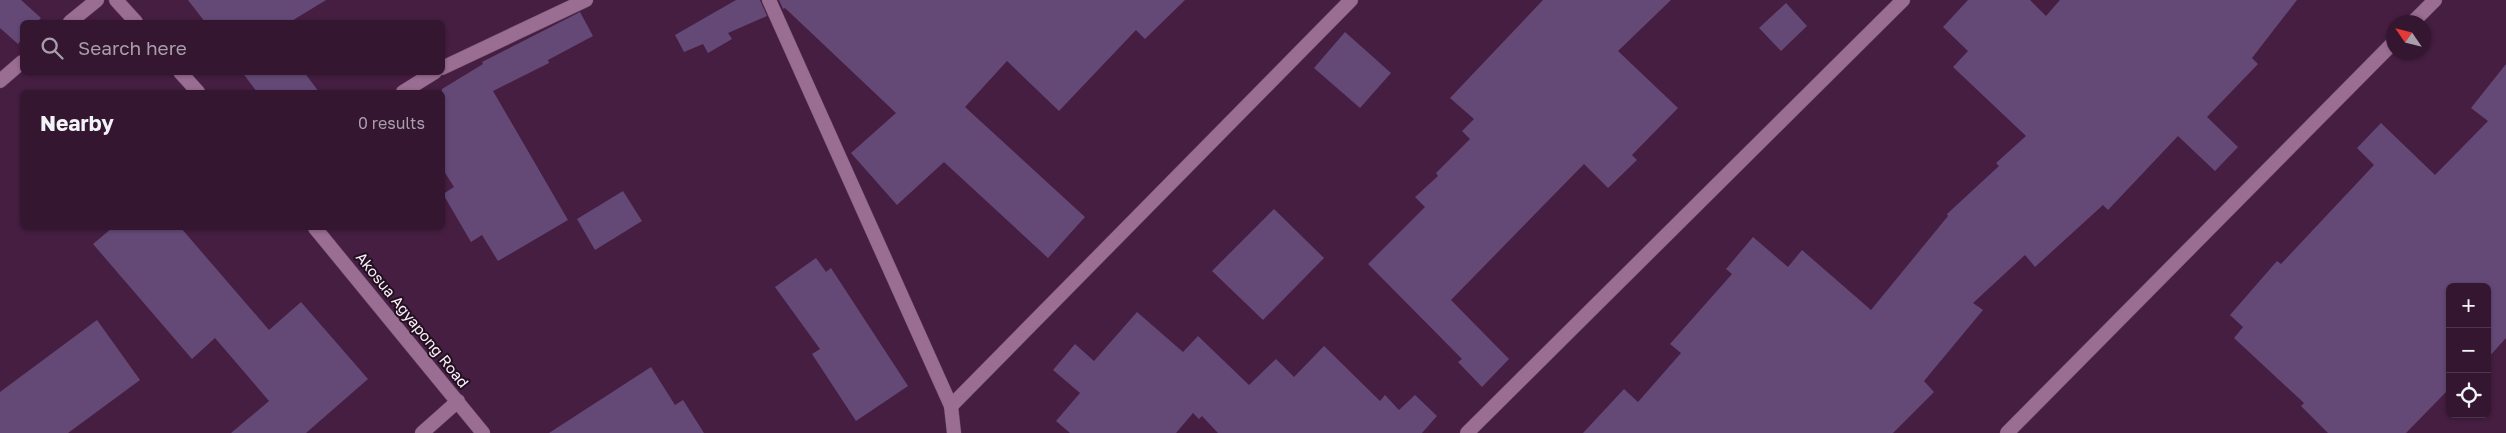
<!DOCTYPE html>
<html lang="en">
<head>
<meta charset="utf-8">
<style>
  body { margin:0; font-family:"Golos Text",sans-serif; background:#3c1f39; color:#f1f3f6 }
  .controls { position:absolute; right:15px; bottom:15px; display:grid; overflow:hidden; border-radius:8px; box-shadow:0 1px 4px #0004 }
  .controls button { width:45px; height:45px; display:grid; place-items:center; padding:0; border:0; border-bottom:1px solid #4e354d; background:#341631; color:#f1f3f6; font:25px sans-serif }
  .compass { position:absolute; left:2386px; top:15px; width:45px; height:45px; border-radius:50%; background:#341631; box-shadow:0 1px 4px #0004; rotate:305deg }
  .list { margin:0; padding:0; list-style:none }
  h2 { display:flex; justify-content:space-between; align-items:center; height:65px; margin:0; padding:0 20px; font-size:21px }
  h2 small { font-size:16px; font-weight:400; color:#a99fab }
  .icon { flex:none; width:28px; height:28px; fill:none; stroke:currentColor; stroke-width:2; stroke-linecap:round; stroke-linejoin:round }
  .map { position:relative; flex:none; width:2506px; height:433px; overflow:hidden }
  .search { position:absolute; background:#341631; box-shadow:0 1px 4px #0004; left:20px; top:20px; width:425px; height:55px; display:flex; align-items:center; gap:12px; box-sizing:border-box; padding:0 18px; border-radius:8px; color:#a99fab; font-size:19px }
  .panel { position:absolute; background:#341631; box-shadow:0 1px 4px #0004; left:20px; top:90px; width:425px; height:140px; border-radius:8px }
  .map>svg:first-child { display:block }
  .building { fill:#644976 }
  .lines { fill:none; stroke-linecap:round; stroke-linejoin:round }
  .minor-casing { stroke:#5d3c5a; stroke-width:15 }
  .minor { stroke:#9a6d93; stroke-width:14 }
  .labels { text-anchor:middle; stroke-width:4; stroke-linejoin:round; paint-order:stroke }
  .street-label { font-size:15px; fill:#fdeefb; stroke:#21101f }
</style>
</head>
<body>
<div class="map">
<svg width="2506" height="433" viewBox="0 0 2506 433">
  <rect width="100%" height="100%" fill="#451e41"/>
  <g class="building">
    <path d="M0 0H21L41 18 37 22H22V39L18 44 0 28Z"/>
    <path d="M188 0H326L290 22H205Z"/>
    <path d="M736 0H760L767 16 728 33 732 39 708 53 703 44 684 52 675 35Z"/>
    <path d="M779 0H1185L1145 39 1136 30 1059 111 1007 61 965 107 1085 217 1048 258 944 162 897 205 851 153 896 113 785 8 783 9Z"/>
    <path d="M1543 0H1671L1618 51 1678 108 1632 155 1637 160 1608 188 1584 164 1451 300 1509 359 1482 387 1458 362 1462 359 1368 264 1425 207 1415 197 1438 176 1436 173 1470 139 1462 131 1474 119 1450 98Z"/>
    <path d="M1968 0H2030L2046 16 2060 0H2297L2252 58 2258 64 2207 117 2238 147 2215 171 2178 136 2108 210 2103 205 2035 267 2025 255 1973 303 1983 310 1924 381 1934 392 1893 433H1583L1624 389 1638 402 1681 353 1670 344 1732 274 1726 269 1753 237 1788 267 1802 250 1871 310 1948 216 1947 214 1999 166 1996 163 2026 136 1953 67 1968 51 1943 27Z"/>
    <path d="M1786 3 1807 26 1781 51 1759 28Z"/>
    <path d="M580 12 593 36 548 60 549 63 493 91 568 220 498 261 482 235 471 242 443 194 454 187 442 168V89L483 64 482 62Z"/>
    <path d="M1345 32 1391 73 1360 108 1314 68Z"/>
    <path d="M2506 64V338L2487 359V287H2450V388L2406 433H2328L2301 406 2304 403 2234 338 2243 327 2230 315 2277 261 2281 264 2374 165 2357 148 2381 123 2435 175 2488 121 2471 108Z"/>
    <path d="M242 72H304L319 92H257Z"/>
    <path d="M623 191 642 221 595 250 577 219Z"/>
    <path d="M1274 209 1324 258 1263 320 1212 271Z"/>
    <path d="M112 228H181L269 330 301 302 368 379 306 433H231L269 401 215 338 192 359 93 244Z"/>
    <path d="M816 258 826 272 831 268 908 386 856 421 812 354 820 349 775 287Z"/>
    <path d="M1137 312 1183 352 1198 336 1249 385 1276 359 1294 377 1324 346 1380 401 1385 395 1399 410 1415 395 1437 416 1422 433H1218L1202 416 1199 419 1193 413 1176 433H1070L1056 421 1080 393 1053 370 1075 344 1094 361Z"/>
    <path d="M97 320 140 380 68 433H0V392Z"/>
    <path d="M651 367 675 405 683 400 704 433H549Z"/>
  </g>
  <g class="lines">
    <g class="minor-casing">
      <g id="minor">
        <path d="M116 0 136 22"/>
        <path d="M769 0 951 406 954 433"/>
        <path d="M70 22 97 0"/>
        <path d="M2413 22 2435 0"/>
        <path d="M442 68 586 0"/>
        <path d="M180 72 198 92"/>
        <path d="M0 81 22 62"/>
        <path d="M403 92 435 72"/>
        <path d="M315 228 483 433"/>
        <path d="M951 406 1351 0"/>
        <path d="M422 433 458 401"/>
        <path d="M1467 433 1903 0"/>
        <path d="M2007 433 2394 42"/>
      </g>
    </g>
    <use href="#minor" class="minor"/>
  </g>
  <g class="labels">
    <g class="street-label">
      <text transform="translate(412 320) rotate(51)" y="5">Akosua Agyapong Road</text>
    </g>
  </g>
</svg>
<div class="controls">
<button>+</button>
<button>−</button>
<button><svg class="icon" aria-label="locate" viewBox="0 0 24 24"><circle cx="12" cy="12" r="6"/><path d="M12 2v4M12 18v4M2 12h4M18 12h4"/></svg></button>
</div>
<svg class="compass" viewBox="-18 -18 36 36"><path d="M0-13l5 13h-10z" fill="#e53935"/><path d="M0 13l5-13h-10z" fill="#a99fab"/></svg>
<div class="search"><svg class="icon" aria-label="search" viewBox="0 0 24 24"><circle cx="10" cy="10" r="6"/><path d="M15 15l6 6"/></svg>Search here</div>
<section class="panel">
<h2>Nearby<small>0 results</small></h2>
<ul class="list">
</ul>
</section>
</div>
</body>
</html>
